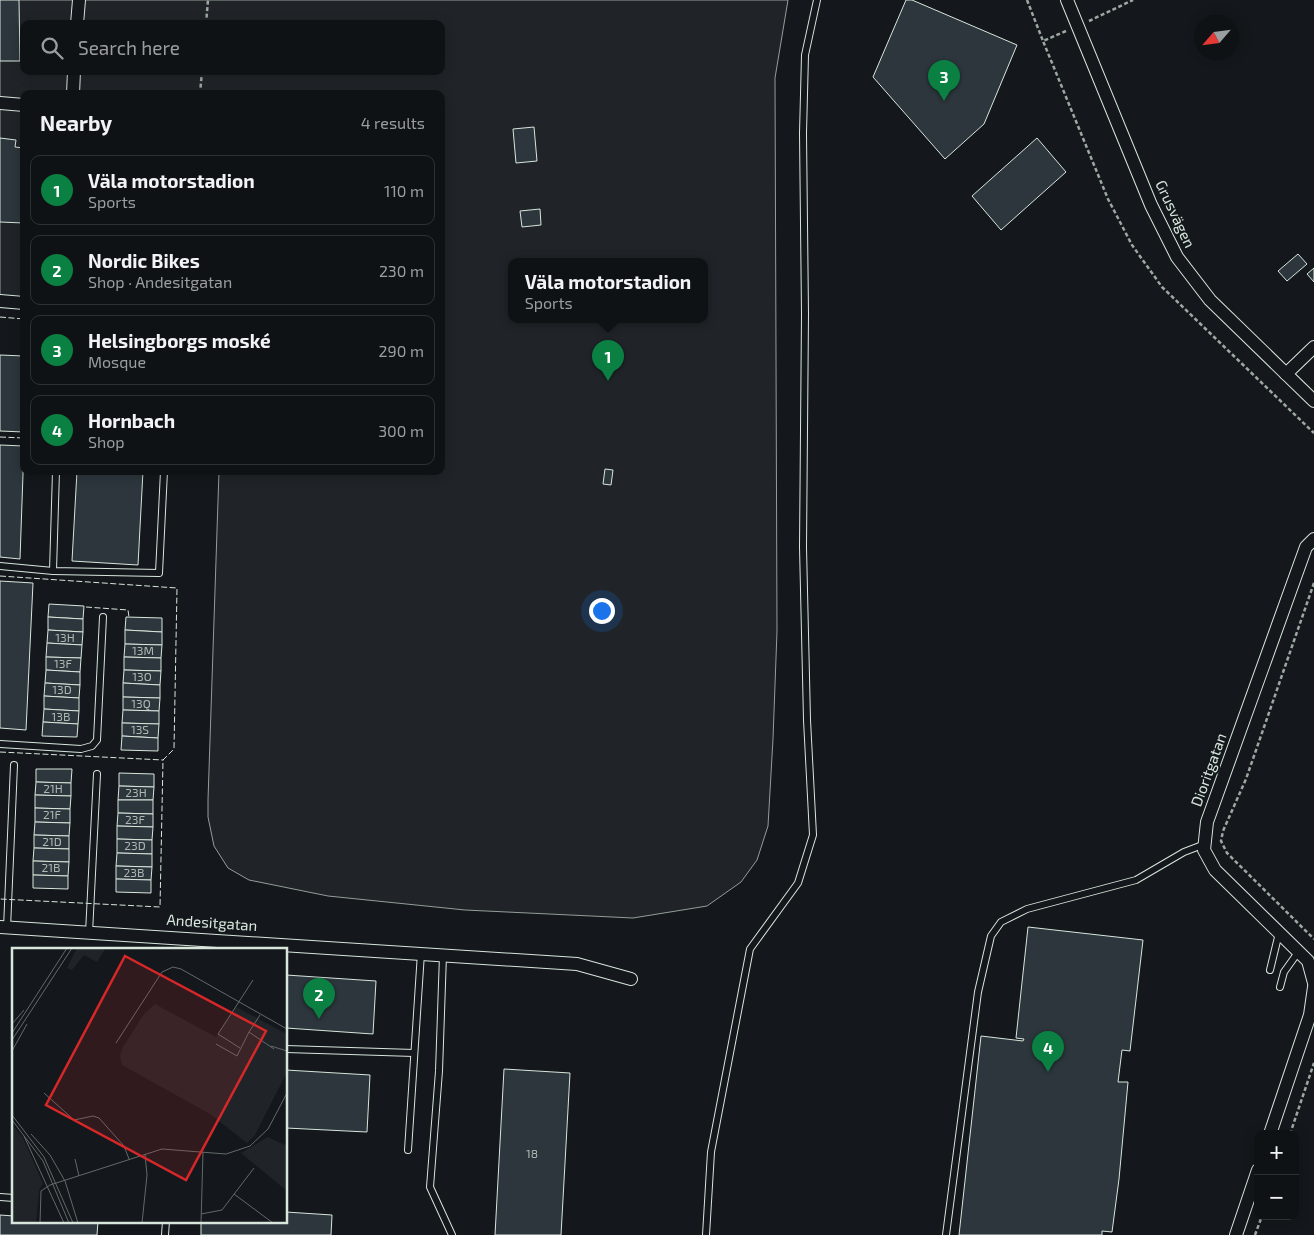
<!DOCTYPE html>
<html lang="en">
<head>
<meta charset="utf-8">
<style>
  body { margin:0; font-family:"Exo 2",sans-serif; background:#181b1e; color:#f1f3f6 }
  .controls { position:absolute; right:15px; bottom:15px; display:grid; overflow:hidden; border-radius:10px; box-shadow:0 2px 12px #0003 }
  .controls button { width:45px; height:45px; display:grid; place-items:center; padding:0; border:0; border-bottom:1px solid #2f3234; background:#0f1215; color:#f1f3f6; font:25px sans-serif }
  .compass { position:absolute; left:1194px; top:15px; width:45px; height:45px; border-radius:50%; background:#0f1215; box-shadow:0 2px 12px #0003; rotate:242deg }
  .you { position:absolute; left:601px; top:610px; width:18px; height:18px; margin:-12px; border:4px solid #fff; border-radius:50%; background:#1a73e8; box-shadow:0 0 0 8px #1a73e833 }
  .badge { display:grid; place-items:center; width:32px; height:32px; border-radius:50%; background:#0b8043; color:#fff; font-size:16px; font-weight:700 }
  .pin { position:absolute; translate:-50% -41px; filter:drop-shadow(0 1px 2px #0008) }
  .pin::after { content:''; position:absolute; top:26px; width:18px; height:15px; background:inherit; clip-path:polygon(0 0,100% 0,50% 100%) }
  .popup { position:absolute; left:508px; top:258px; width:200px; height:65px; box-sizing:border-box; display:grid; place-content:center; border-radius:10px; background:#0f1215; filter:drop-shadow(0 1px 4px #0005); font-size:16px; white-space:nowrap; color:#9b9ea0 }
  .popup b { font-size:19px; color:#f1f3f6 }
  .popup::after { content:''; position:absolute; left:50%; top:100%; margin-left:-10px; border:10px solid transparent; border-top-color:#0f1215 }
  .list { margin:0; padding:0; list-style:none }
  h2 { display:flex; justify-content:space-between; align-items:center; height:65px; margin:0; padding:0 20px; font-size:21px }
  h2 small { font-size:16px; font-weight:400; color:#9b9ea0 }
  .list li { display:grid; grid-template-columns:32px 1fr auto; gap:15px; align-items:center; box-sizing:border-box; height:70px; margin:0 10px 10px; padding:0 10px; border:1px solid #2f3234; border-radius:10px }
  .list b { display:block; font-size:19px; white-space:nowrap }
  .list p { margin:0; font-size:16px; white-space:nowrap; color:#9b9ea0 }
  .list em { font-size:16px; font-style:normal; color:#9b9ea0 }
  .icon { flex:none; width:28px; height:28px; fill:none; stroke:currentColor; stroke-width:2; stroke-linecap:round; stroke-linejoin:round }
  .map { position:relative; flex:none; width:1314px; height:1235px; overflow:hidden }
  .search { position:absolute; background:#0f1215; box-shadow:0 2px 12px #0003; left:20px; top:20px; width:425px; height:55px; display:flex; align-items:center; gap:12px; box-sizing:border-box; padding:0 18px; border-radius:10px; color:#9b9ea0; font-size:19px }
  .panel { position:absolute; background:#0f1215; box-shadow:0 2px 12px #0003; left:20px; top:90px; width:425px; height:385px; border-radius:10px }
  .map>svg:first-child { display:block }
  .green { fill:#202428; stroke:#939e99; fill-rule:evenodd }
  .building { fill:#2c363c; stroke:#d8e6dc }
  .lines { fill:none; stroke-linecap:round; stroke-linejoin:round }
  .service-casing { stroke:#d8e6dc; stroke-width:8 }
  .minor-casing { stroke:#d8e6dc; stroke-width:14 }
  .path { stroke:#9da8a2; stroke-width:2.5; stroke-dasharray:4 2.5; stroke-linecap:butt }
  .service { stroke:#14181c; stroke-width:6 }
  .minor { stroke:#14181c; stroke-width:12 }
  .fence { stroke:#d8e6dc; stroke-width:1; stroke-dasharray:6 2.5; stroke-linecap:butt }
  .labels { text-anchor:middle; stroke-width:4; stroke-linejoin:round; paint-order:stroke }
  .number-label { font-size:12px; fill:#adbab4 }
  .street-label { font-size:15px; fill:#d8e6dc; stroke:#14181c }
  .inset-road { fill:none; stroke:#626a69; stroke-width:1 }
  .view { fill:#d62828; fill-opacity:0.15; stroke:#d62828; stroke-width:2.5 }
  .inset-edge { fill:none; stroke:#d8e6dc; stroke-width:2.5 }
</style>
</head>
<body>
<div class="map">
<svg width="1314" height="1235" viewBox="0 0 1314 1235">
  <rect width="100%" height="100%" fill="#14181c"/>
  <path class="green" d="M0 0H788L775 78 777 631 773 739 768 826 757 860 741 882 707 906 633 918 465 910 328 896 249 880 228 868 214 846 208 817V800L219 471H441V94H24V298L0 296ZM24 24H441V71H24ZM512 262H704V320H512Z"/>
  <g class="building">
    <path d="M0 0H19L20 61H0Z"/>
    <path d="M906 0H912L1017 45 984 124 945 159 873 77Z"/>
    <path d="M534 127 537 161 516 163 513 129Z"/>
    <path d="M0 138 16 140 15 147 24 148V223L0 222Z"/>
    <path d="M1037 138 1066 172 1001 230 972 196Z"/>
    <path d="M540 209 541 225 522 227 520 211Z"/>
    <path d="M1298 254 1307 264 1287 281 1278 271Z"/>
    <path d="M1314 268V282L1307 274Z"/>
    <path d="M0 355 24 356V432L0 431Z"/>
    <path d="M0 445 24 446 20 559 0 557Z"/>
    <path d="M605 469 613 470 611 485 603 484Z"/>
    <path d="M77 471H143L138 565 72 561Z"/>
    <path d="M0 581 33 583 26 730 0 728Z"/>
    <path d="M49 604 84 606 83 619 48 617Z"/>
    <path d="M48 617 83 619V632L48 630Z"/>
    <path d="M126 617 162 618V632L125 630Z"/>
    <path d="M48 630 83 632 82 645 47 643Z"/>
    <path d="M125 630 162 632V645L125 644Z"/>
    <path d="M47 643 82 645 81 658 46 657Z"/>
    <path d="M125 644 162 645 161 658 124 657Z"/>
    <path d="M46 657 81 658 80 672 46 670Z"/>
    <path d="M124 657 161 658V671L124 670Z"/>
    <path d="M46 670 80 672V685L45 683Z"/>
    <path d="M124 670 161 671 160 685 123 683Z"/>
    <path d="M45 683 80 685 79 698 44 696Z"/>
    <path d="M123 683 160 685V698L123 697Z"/>
    <path d="M44 696 79 698V711L44 709Z"/>
    <path d="M123 697 160 698 159 711 123 710Z"/>
    <path d="M44 709 79 711 78 724 43 722Z"/>
    <path d="M123 710 159 711V724L122 723Z"/>
    <path d="M43 722 78 724 77 737 42 736Z"/>
    <path d="M122 723 159 724 158 738 122 736Z"/>
    <path d="M122 736 158 738V751L121 750Z"/>
    <path d="M36 769H72L71 783 36 782Z"/>
    <path d="M119 773 154 774V787L119 786Z"/>
    <path d="M36 782 71 783V796L35 795Z"/>
    <path d="M119 786 154 787 153 800H118Z"/>
    <path d="M35 795 71 796 70 809 35 808Z"/>
    <path d="M118 800H153V814L118 813Z"/>
    <path d="M35 808 70 809V823L35 822Z"/>
    <path d="M118 813 153 814V827L117 826Z"/>
    <path d="M35 822 70 823 69 836 34 835Z"/>
    <path d="M117 826 153 827 152 840 117 839Z"/>
    <path d="M34 835 69 836V849L34 848Z"/>
    <path d="M117 839 152 840V854L117 853Z"/>
    <path d="M34 848 69 849V862L33 861Z"/>
    <path d="M117 853 152 854V867L116 866Z"/>
    <path d="M33 861 69 862 68 876 33 875Z"/>
    <path d="M116 866 152 867 151 880 116 879Z"/>
    <path d="M33 875 68 876V889L33 888Z"/>
    <path d="M116 879 151 880V893L116 892Z"/>
    <path d="M1028 927 1143 940 1130 1051 1122 1050 1118 1082H1128L1119 1179 1112 1232 1102 1231V1235H959L981 1036 1023 1041 1024 1039 1016 1038Z"/>
    <path d="M286 975 376 981 373 1034 286 1028Z"/>
    <path d="M504 1069 570 1073 561 1235H495Z"/>
    <path d="M286 1070 370 1075 367 1132 286 1128Z"/>
    <path d="M286 1212 332 1215 331 1235H201V1221H286Z"/>
    <path d="M0 1215 14 1216V1221H98L97 1235H0Z"/>
  </g>
  <g class="lines">
    <g class="service-casing">
      <g id="service">
        <path d="M0 566 53 571 159 573 164 471"/>
        <path d="M53 571 56 471"/>
        <path d="M0 744 81 749 92 746 97 740 103 617"/>
        <path d="M7 928 14 765"/>
        <path d="M89 933 97 774"/>
        <path d="M443 955 439 1071 430 1187 452 1235"/>
        <path d="M1270 970 1279 933"/>
        <path d="M1280 987 1284 972 1299 951"/>
        <path d="M286 1049 414 1053"/>
        <path d="M408 1150 421 953"/>
        <path d="M0 1197 14 1198"/>
        <path d="M165 1235 166 1221"/>
        <path d="M706 1235 711 1152 750 949 798 883 813 835 807 720 803 547 805 314 803 133 805 55 817 0"/>
        <path d="M946 1235 978 992 991 936 1001 922 1027 909 1136 880 1184 852 1205 844"/>
      </g>
    </g>
    <g class="minor-casing">
      <g id="minor">
        <path d="M1067 0 1151 205 1177 257 1210 300 1314 401"/>
        <path d="M77 24 79 0"/>
        <path d="M73 94 74 71"/>
        <path d="M0 103 24 105"/>
        <path d="M0 301 24 303"/>
        <path d="M1286 374 1314 347"/>
        <path d="M1314 539 1306 547 1207 822 1204 850 1215 870 1308 961 1314 983"/>
        <path d="M0 927 577 964 631 979"/>
        <path d="M1270 1134 1310 1015 1314 987"/>
        <path d="M1236 1235 1258 1170"/>
      </g>
    </g>
    <g class="path">
      <path d="M1027 0 1043 41"/>
      <path d="M1089 21 1133 0"/>
      <path d="M206 24 208 0"/>
      <path d="M1066 31 1043 41 1108 199 1132 245 1162 287 1314 433"/>
      <path d="M200 94 202 71"/>
      <path d="M1314 583 1246 779 1223 831 1221 841 1227 853 1314 939"/>
      <path d="M1290 1134 1314 1063"/>
      <path d="M1255 1235 1262 1216"/>
    </g>
    <use href="#service" class="service"/>
    <use href="#minor" class="minor"/>
    <g class="fence">
      <path d="M0 317 24 319"/>
      <path d="M0 437 24 438"/>
      <path d="M0 576 177 588 174 749 163 760 160 907 0 899"/>
      <path d="M86 607 128 610 129 617"/>
      <path d="M0 752 163 760"/>
    </g>
  </g>
  <g class="labels">
    <g class="number-label">
      <text x="65" y="642">13H</text>
      <text x="143" y="655">13M</text>
      <text x="63" y="668">13F</text>
      <text x="142" y="681">13O</text>
      <text x="62" y="694">13D</text>
      <text x="141" y="708">13Q</text>
      <text x="61" y="721">13B</text>
      <text x="140" y="734">13S</text>
      <text x="53" y="793">21H</text>
      <text x="136" y="797">23H</text>
      <text x="52" y="819">21F</text>
      <text x="135" y="824">23F</text>
      <text x="52" y="846">21D</text>
      <text x="135" y="850">23D</text>
      <text x="51" y="872">21B</text>
      <text x="134" y="877">23B</text>
      <text x="532" y="1158">18</text>
    </g>
    <g class="street-label">
      <text transform="translate(1175 214) rotate(65)" y="5">Grusvägen</text>
      <text transform="translate(1209 770) rotate(-70)" y="5">Dioritgatan</text>
      <text transform="translate(212 923) rotate(4)" y="5">Andesitgatan</text>
    </g>
  </g>
  <g transform="translate(12 948)">
    <rect width="275" height="275" fill="#14181c"/>
    <path d="M65 0H94L85 14 72 7 60 22 55 20ZM143 56 204 89 224 59 275 86V124L243 187 235 195 198 166 110 117 108 108 111 99 132 66ZM0 176 11 190 31 236 27 242 24 275H0ZM256 189 275 198V243L229 205Z" fill="#202428"/>
    <path class="inset-road" d="M0 76 12 62M237 84 248 67M0 85 55 0M0 92 60 0M104 95 150 24 161 19 169 21 275 81M204 96 225 108 237 84 262 101M259 98 275 103M228 100 206 86 241 32M0 103 15 76M32 145 62 172 81 168 87 170 112 198 117 211M0 167 32 209 61 275M0 172 31 213 57 275M19 186 38 207 53 233 66 275M12 188 52 275M63 211 67 228M222 246 261 275M189 266 210 262 242 220M28 275 29 243 38 237 150 201 214 206 238 198 256 181 275 145M130 275 135 227 133 206M189 275 191 204"/>
    <path class="view" d="M113 8 254 83 174 232 34 157Z"/>
    <rect width="275" height="275" class="inset-edge"/>
  </g>
</svg>
<div class="controls">
<button>+</button>
<button>−</button>
</div>
<svg class="compass" viewBox="-18 -18 36 36"><path d="M0-13l5 13h-10z" fill="#e53935"/><path d="M0 13l5-13h-10z" fill="#9b9ea0"/></svg>
<div class="you"></div>
<div class="pin badge" style="left:608px;top:381px">1</div>
<div class="popup"><b>Väla motorstadion</b>Sports</div>
<div class="pin badge" style="left:319px;top:1019px">2</div>
<div class="pin badge" style="left:944px;top:101px">3</div>
<div class="pin badge" style="left:1048px;top:1072px">4</div>
<div class="search"><svg class="icon" aria-label="search" viewBox="0 0 24 24"><circle cx="10" cy="10" r="6"/><path d="M15 15l6 6"/></svg>Search here</div>
<section class="panel">
<h2>Nearby<small>4 results</small></h2>
<ul class="list">
<li><span class="badge">1</span><div><b>Väla motorstadion</b><p>Sports</p></div><em>110 m</em></li>
<li><span class="badge">2</span><div><b>Nordic Bikes</b><p>Shop · Andesitgatan</p></div><em>230 m</em></li>
<li><span class="badge">3</span><div><b>Helsingborgs moské</b><p>Mosque</p></div><em>290 m</em></li>
<li><span class="badge">4</span><div><b>Hornbach</b><p>Shop</p></div><em>300 m</em></li>
</ul>
</section>
</div>
</body>
</html>
